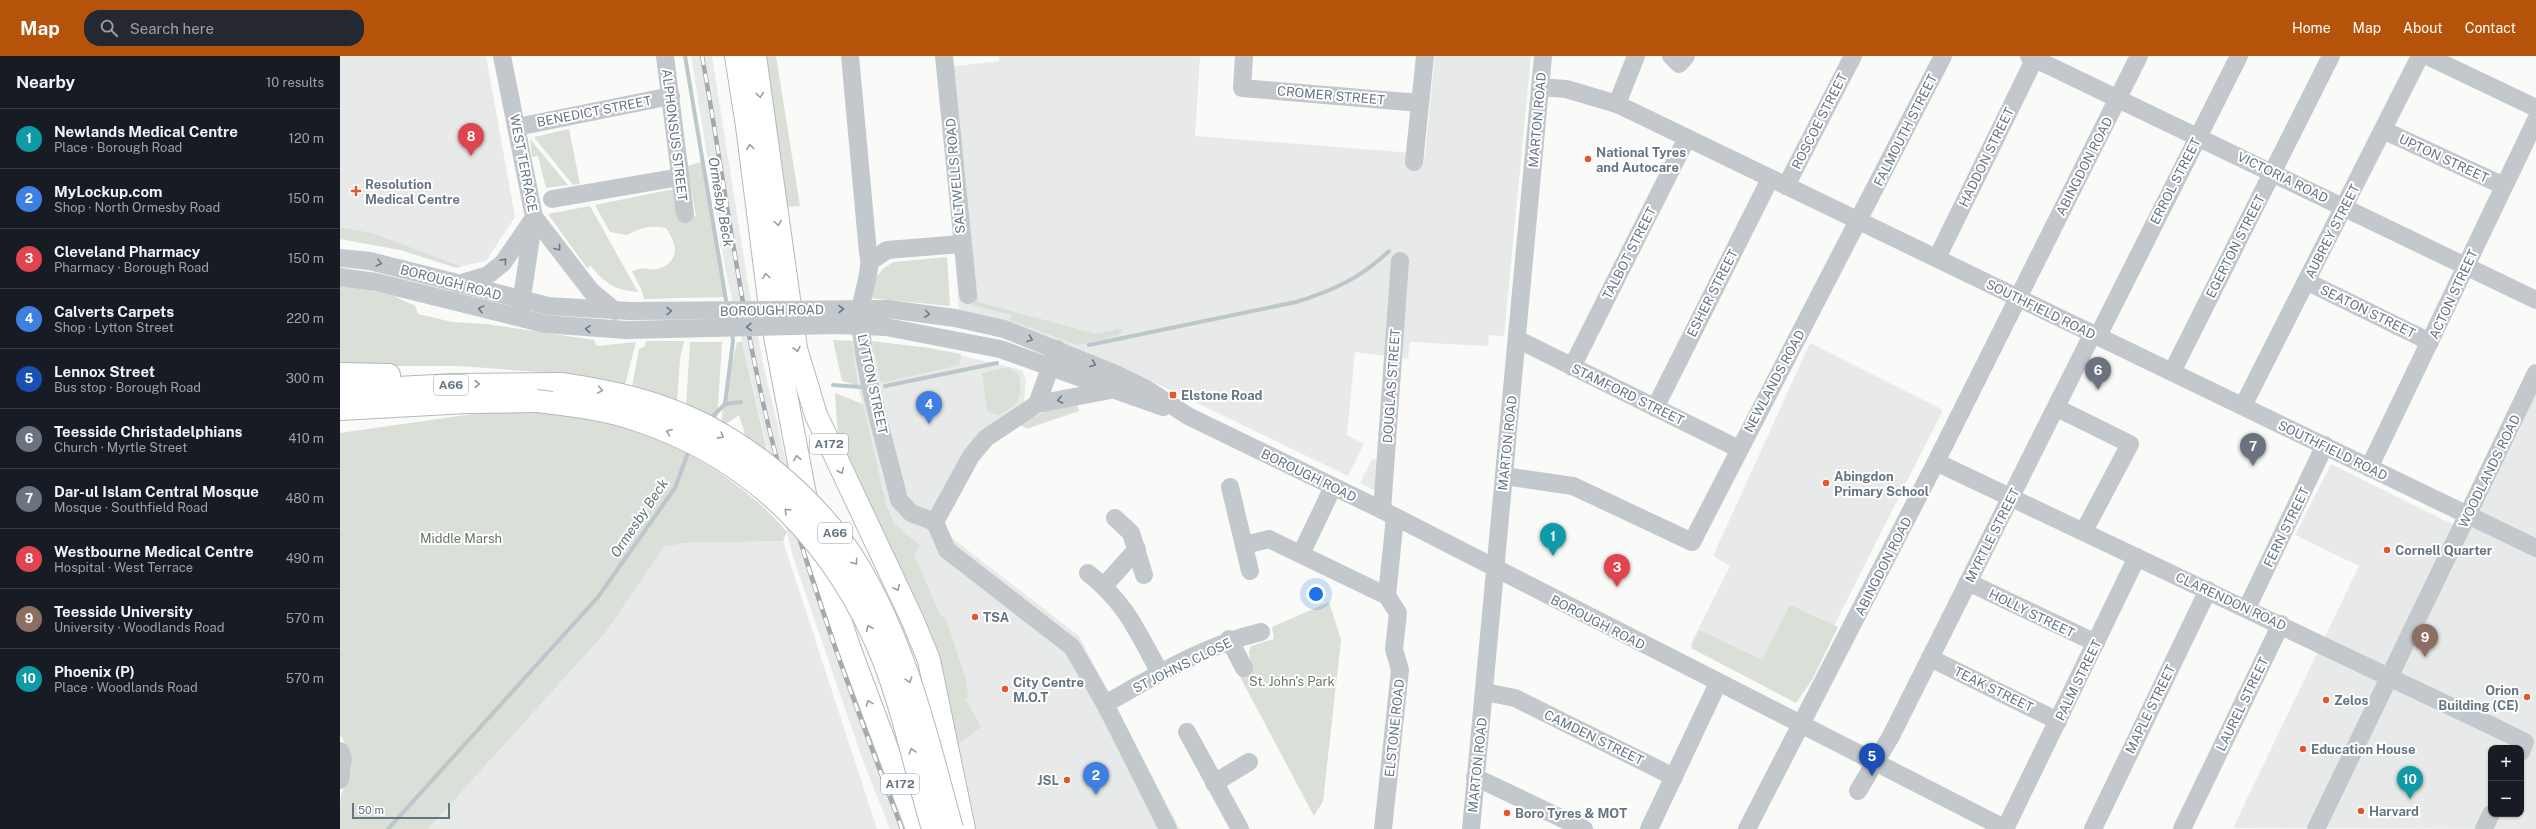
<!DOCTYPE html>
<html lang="en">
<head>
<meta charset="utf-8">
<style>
  body { margin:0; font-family:"Public Sans",sans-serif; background:#242831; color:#f1f3f6 }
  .controls { position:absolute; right:12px; bottom:12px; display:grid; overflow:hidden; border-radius:8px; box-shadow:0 1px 3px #0004 }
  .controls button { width:36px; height:36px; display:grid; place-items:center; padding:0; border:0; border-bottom:1px solid #363941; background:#171b24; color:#f1f3f6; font:20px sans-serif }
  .scale { position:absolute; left:12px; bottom:10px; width:98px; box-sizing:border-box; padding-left:4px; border:2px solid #657683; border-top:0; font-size:11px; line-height:14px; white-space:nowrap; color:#657683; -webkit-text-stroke:3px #fff; paint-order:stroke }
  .you { position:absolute; left:976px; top:538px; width:14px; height:14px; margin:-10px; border:3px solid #fff; border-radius:50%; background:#1a73e8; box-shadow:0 0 0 6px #1a73e833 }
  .badge { display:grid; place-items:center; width:26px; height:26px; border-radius:50%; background:#b45309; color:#fff; font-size:13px; font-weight:700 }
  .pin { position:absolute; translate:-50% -33px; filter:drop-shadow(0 1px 2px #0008) }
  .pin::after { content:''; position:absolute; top:21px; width:14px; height:12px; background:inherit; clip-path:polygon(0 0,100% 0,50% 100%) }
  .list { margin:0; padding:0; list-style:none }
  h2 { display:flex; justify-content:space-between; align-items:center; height:52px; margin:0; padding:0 16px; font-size:17px }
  h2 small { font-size:13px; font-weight:400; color:#9ea1a6 }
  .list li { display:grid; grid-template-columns:26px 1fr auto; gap:12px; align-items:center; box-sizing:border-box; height:60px; padding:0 16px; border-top:1px solid #363941 }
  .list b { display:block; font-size:15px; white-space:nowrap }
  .list p { margin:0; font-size:13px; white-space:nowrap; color:#9ea1a6 }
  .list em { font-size:13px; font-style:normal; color:#9ea1a6 }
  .icon { flex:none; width:22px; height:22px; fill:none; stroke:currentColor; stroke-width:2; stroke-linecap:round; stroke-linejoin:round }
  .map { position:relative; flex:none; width:2196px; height:773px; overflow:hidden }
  header { display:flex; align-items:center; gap:24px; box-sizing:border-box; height:56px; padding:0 20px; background:#b45309; color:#fff }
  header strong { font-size:19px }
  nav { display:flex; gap:22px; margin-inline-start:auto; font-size:14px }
  .search { width:280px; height:36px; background:#242831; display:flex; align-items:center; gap:10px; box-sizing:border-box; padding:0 14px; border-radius:16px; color:#9ea1a6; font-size:15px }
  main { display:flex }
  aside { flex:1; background:#171b24 }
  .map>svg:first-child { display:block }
  .built { fill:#e8e9e9; fill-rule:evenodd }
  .green { fill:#dadfd7 }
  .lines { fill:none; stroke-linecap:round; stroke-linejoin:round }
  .stream { stroke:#bbc7cb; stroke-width:4 }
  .highway-casing { stroke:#b4b9bd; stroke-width:24 }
  .minor { stroke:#c3c8cc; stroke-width:18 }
  .highway { stroke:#fff; stroke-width:22 }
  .rail-casing { stroke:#a2aab0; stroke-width:4.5 }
  .rail { stroke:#fff; stroke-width:3; stroke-dasharray:9; stroke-linecap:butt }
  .highway-bridge-casing { stroke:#b4b9bd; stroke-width:24; stroke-linecap:butt }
  .minor-bridge { stroke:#c3c8cc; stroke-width:18 }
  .highway-bridge { stroke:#fff; stroke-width:22 }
  .oneway { stroke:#939fa8 }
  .oneway2 { stroke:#6a7a87 }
  .poi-dot { fill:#e4572e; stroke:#fff; stroke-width:1.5 }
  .labels { text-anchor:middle; stroke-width:4; stroke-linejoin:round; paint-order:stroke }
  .shield { fill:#fff; stroke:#939fa8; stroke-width:1 }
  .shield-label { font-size:12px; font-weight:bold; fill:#657683 }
  .street-label { font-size:13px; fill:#657683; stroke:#fff }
  .poi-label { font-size:13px; font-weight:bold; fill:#657683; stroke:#fff; text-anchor:start }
  .park-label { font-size:13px; fill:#687a64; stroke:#fff }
  .water-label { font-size:14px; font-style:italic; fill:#60757c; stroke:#fff }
</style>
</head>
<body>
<header>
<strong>Map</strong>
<div class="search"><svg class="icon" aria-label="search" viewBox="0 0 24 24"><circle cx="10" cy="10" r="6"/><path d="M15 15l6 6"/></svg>Search here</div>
<nav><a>Home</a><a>Map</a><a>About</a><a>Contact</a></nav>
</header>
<main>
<aside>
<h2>Nearby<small>10 results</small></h2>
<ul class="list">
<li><span class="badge" style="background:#0f9aa8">1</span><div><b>Newlands Medical Centre</b><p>Place · Borough Road</p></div><em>120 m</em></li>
<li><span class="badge" style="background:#3f7fe0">2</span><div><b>MyLockup.com</b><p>Shop · North Ormesby Road</p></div><em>150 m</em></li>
<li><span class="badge" style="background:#e0444e">3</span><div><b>Cleveland Pharmacy</b><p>Pharmacy · Borough Road</p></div><em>150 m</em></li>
<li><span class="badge" style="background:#3f7fe0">4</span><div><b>Calverts Carpets</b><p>Shop · Lytton Street</p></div><em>220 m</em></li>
<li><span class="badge" style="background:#1a4fb4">5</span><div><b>Lennox Street</b><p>Bus stop · Borough Road</p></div><em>300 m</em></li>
<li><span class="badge" style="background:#6b7280">6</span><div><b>Teesside Christadelphians</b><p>Church · Myrtle Street</p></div><em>410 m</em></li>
<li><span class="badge" style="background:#6b7280">7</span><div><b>Dar-ul Islam Central Mosque</b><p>Mosque · Southfield Road</p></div><em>480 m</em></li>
<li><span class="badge" style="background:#e0444e">8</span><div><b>Westbourne Medical Centre</b><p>Hospital · West Terrace</p></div><em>490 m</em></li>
<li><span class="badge" style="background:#8d6e63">9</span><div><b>Teesside University</b><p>University · Woodlands Road</p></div><em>570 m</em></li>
<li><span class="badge" style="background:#0f9aa8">10</span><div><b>Phoenix (P)</b><p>Place · Woodlands Road</p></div><em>570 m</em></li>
</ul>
</aside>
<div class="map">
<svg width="2196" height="773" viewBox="0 0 2196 773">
  <rect width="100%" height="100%" fill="#fafaf8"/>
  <g class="built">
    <path d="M0 0H146L175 161 146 205 121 210 33 177 0 171Z"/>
    <path d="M351 0H372L408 228 424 312 445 401 475 508 572 773H550L523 705 453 501 386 217Z"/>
    <path d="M659 0H860L855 80 1085 98 1095 0H1191L1164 280 1149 279 1148 290 1070 286 1068 303 1015 296 1007 379 1024 388 1008 420 797 318 619 255 614 181 609 11 659 5Z"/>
    <path d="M512 285 589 292 682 314 686 324 684 346 660 364 594 468 739 580 840 773H636L614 700 574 499 579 490 554 467 546 448 518 330Z"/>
    <path d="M1470 287 1603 354 1458 641 1350 589 1390 510 1373 500Z"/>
    <path d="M2196 312V773L1893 772 2019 510 1955 479 1991 408 2118 471ZM2151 692H2181V758H2151Z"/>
    <path d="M1032 403 1045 406 1043 439 1020 427Z"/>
    <path d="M443 485 537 773H88L266 576 324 491 345 487Z"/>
  </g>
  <g class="green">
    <path d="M418 0H436L460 150 444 151Z"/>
    <path d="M229 73 240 128 233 129 194 81Z"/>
    <path d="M190 83 228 129 206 132 198 100 192 101Z"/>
    <path d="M361 106 384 241 304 243 302 235 292 215C306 210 304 214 316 213 321 213 326 210 330 206 340 195 333 184 326 172 310 169 301 172 287 179L270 176 255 149 334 133 339 162 356 160 347 110Z"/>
    <path d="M250 150 298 236C276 234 265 228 251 210L247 212 208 158Z"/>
    <path d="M0 171 33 177 121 210 117 212 60 194 0 183Z"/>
    <path d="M633 194 638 246 756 278 785 272 777 280 738 289 669 264 671 259 633 249 629 195Z"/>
    <path d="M607 201 610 250 529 242C534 225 537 214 554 206Z"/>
    <path d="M0 228 52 239 75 250 78 258 112 266 146 268 254 284 257 290 296 286 285 329 200 316 119 310H0Z"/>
    <path d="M493 284 512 285 518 330 502 325Z"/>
    <path d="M306 285H344L340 303 337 346 292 331 299 293 305 290Z"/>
    <path d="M532 285 589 292 621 298 619 309 541 327Z"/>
    <path d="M350 286H382L377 365 346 350Z"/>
    <path d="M397 286H402L428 399 407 385 399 359 384 369 381 368 384 342Z"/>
    <path d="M669 311 679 319C683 342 679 349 658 359L647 355 642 317Z"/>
    <path d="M495 337 523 348 546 448 554 467 580 490 574 499 600 559 606 563 626 624 628 641 625 642 641 671 615 690 499 395Z"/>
    <path d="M736 344 739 355 686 373 685 371 681 370V368L711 352Z"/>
    <path d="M161 354C199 357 239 358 276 369 341 388 402 424 447 476L443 485 345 487 324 491 266 576 88 773H0C0 764 0 748 1 739 12 712 18 707 0 679V377Z"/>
    <path d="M989 546 1001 584 983 745 974 760 898 617 911 610 909 596 911 590 934 583 932 571Z"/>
    <path d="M1450 549 1498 571 1472 624 1456 647 1351 592 1360 574 1422 604Z"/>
  </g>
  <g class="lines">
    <g class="stream">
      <path d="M345 0 387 250"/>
      <path d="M749 289 956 246C992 235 1021 222 1049 195"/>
      <path d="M493 329 520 331"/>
      <path d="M545 330 657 307"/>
      <path d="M385 348 401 346"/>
      <path d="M369 364 385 348 393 285 392 276"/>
      <path d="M48 773 258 541 335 432 349 394"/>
    </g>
    <g class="highway-casing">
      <g id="highway">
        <path d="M396 0 407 70 431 259 468 454"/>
        <path d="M415 0 456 293 476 359 573 565 589 604 624 773"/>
        <path d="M0 318 49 319"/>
        <path d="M0 335 114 329 221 328"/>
        <path d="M0 353 127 346 196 345"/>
        <path d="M475 488 509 591 577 773"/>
      </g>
    </g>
    <g class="minor">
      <path d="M162 0 194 161 180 255"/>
      <path d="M325 0 345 158"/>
      <path d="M510 0 528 197C534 213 519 243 520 262 524 323 545 385 559 444L571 457 595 466"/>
      <path d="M604 0 628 239"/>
      <path d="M904 0 902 32 1080 47"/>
      <path d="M1331 0 1339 8 1346 0"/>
      <path d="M1689 0 2196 244"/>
      <path d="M2087 0 2196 52"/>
      <path d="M1200 31 1226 33 1277 48 2196 492"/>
      <path d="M1277 48 1296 0"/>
      <path d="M177 71 331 40"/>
      <path d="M2043 74 2164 130"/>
      <path d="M1074 106 1085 0"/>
      <path d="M1446 130 1513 0"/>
      <path d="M212 143 340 121"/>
      <path d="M194 161 251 235 275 255"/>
      <path d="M0 202 30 205 208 250 290 255"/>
      <path d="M1597 202 1696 0"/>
      <path d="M531 205 547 194 621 188"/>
      <path d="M0 221 36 226 205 268 286 274"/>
      <path d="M1966 225 2090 286"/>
      <path d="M118 228 148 219 163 207 191 166"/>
      <path d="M548 253 615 262 664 273 776 318 805 332 848 360 1042 454 1666 773"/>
      <path d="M546 271 660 293 823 351"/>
      <path d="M1758 280 1899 0"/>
      <path d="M1177 283 1399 393"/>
      <path d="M717 293 697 348 646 382 631 400 595 466 607 494 732 591 765 648 828 773"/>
      <path d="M1232 311 1347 82"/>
      <path d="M1832 316 1991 0"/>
      <path d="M697 348 771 334"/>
      <path d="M1903 350 2080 0"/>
      <path d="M1315 352 1430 123"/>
      <path d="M1717 352 1790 388 1744 475"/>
      <path d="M1596 406 2152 670 2185 686 2181 696"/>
      <path d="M2029 412 2196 64"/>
      <path d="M1164 420 1233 430 1352 486 1603 0"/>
      <path d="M890 431 910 515"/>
      <path d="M1042 454 1060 205"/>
      <path d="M775 462 791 477 804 519"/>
      <path d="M905 489 929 483 1047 540 1058 557 1054 593 1060 614 1043 773"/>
      <path d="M961 498 993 431"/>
      <path d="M748 517C786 547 797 575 820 617"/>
      <path d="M1628 526 1756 587"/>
      <path d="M764 530 797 493"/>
      <path d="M1047 540 1055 461"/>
      <path d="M1907 552 1985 389"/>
      <path d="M889 583 904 612"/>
      <path d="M1590 602 1718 665"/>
      <path d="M1145 636 1175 642 1334 721"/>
      <path d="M765 648C815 620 865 589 921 576"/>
      <path d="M847 676 900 773"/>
      <path d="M0 695 3 703 0 724"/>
      <path d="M1135 721 1244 773"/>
      <path d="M874 727 909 706"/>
      <path d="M1518 735 1551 680 1753 277"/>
      <path d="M1131 773 1203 0"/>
      <path d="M1309 773 1378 627"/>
      <path d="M1407 773 1596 406 1799 0"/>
      <path d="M1665 773 1797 501"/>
      <path d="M1753 773 1868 534"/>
      <path d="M1842 773 1941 568"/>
      <path d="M1976 773 2196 317"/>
      <path d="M2144 773 2151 758"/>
    </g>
    <use href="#highway" class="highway"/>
    <g class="rail-casing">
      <path id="rail" d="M362 0C386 132 401 265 435 396 468 524 515 649 562 773"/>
    </g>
    <use href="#rail" class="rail"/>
    <g class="highway-bridge-casing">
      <g id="highway-bridge">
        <path d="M221 328C256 333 291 340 325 352 400 378 480 444 520 513 567 593 588 685 612 773"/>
        <path d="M196 345C230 349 265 353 297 364 416 403 498 489 544 605 565 659 576 717 593 773"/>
      </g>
    </g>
    <g class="minor-bridge">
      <path d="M290 255 548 253"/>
      <path d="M286 274 497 269 546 271"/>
    </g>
    <use href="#highway-bridge" class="highway-bridge"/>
  </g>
  <defs><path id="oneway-chevron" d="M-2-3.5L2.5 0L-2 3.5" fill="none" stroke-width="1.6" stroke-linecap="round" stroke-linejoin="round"/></defs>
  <g class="oneway">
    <use href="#oneway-chevron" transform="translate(420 39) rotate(82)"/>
    <use href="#oneway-chevron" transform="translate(410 91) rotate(-97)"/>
    <use href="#oneway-chevron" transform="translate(438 167) rotate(82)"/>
    <use href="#oneway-chevron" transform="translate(426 220) rotate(-97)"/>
    <use href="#oneway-chevron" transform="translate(457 293) rotate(77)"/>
    <use href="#oneway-chevron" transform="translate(137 328)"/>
    <use href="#oneway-chevron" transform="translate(260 334) rotate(10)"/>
    <use href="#oneway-chevron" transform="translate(329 376) rotate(-159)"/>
    <use href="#oneway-chevron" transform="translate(381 380) rotate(32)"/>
    <use href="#oneway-chevron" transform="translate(457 402) rotate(-100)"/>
    <use href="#oneway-chevron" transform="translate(501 415) rotate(65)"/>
    <use href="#oneway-chevron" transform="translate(447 455) rotate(-135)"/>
    <use href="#oneway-chevron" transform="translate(515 506) rotate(54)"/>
    <use href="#oneway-chevron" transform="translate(557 532) rotate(64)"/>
    <use href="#oneway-chevron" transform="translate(529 572) rotate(-114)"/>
    <use href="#oneway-chevron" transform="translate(569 624) rotate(72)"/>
    <use href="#oneway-chevron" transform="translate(529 647) rotate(-110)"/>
    <use href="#oneway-chevron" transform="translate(572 695) rotate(-105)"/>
  </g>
  <g class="oneway2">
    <use href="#oneway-chevron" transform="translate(218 192) rotate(53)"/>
    <use href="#oneway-chevron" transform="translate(164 205) rotate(-49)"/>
    <use href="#oneway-chevron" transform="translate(39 207) rotate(14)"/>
    <use href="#oneway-chevron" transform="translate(141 253) rotate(-165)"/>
    <use href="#oneway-chevron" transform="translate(501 253)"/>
    <use href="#oneway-chevron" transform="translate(329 255) rotate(-1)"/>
    <use href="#oneway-chevron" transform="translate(587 258) rotate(7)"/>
    <use href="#oneway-chevron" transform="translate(409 271) rotate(179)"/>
    <use href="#oneway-chevron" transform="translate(248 273) rotate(-177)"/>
    <use href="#oneway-chevron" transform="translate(690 283) rotate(20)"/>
    <use href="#oneway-chevron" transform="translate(753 308) rotate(23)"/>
    <use href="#oneway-chevron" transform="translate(720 344) rotate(169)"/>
  </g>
  <g class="poi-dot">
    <circle cx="1248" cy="103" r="4"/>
    <path d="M14 129h4v4h4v4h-4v4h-4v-4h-4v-4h4z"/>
    <rect x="829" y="335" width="8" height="8" rx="2"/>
    <circle cx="1486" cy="427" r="4"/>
    <circle cx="2047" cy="494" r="4"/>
    <circle cx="635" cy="561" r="4"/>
    <circle cx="665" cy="633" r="4"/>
    <circle cx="2187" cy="641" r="4"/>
    <circle cx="1986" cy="644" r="4"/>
    <circle cx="1963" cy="693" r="4"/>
    <circle cx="727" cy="724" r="4"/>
    <circle cx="2021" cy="755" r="4"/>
    <circle cx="1167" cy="757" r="4"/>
  </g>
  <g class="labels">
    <g class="shield">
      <rect x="94" y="319" width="34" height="20" rx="3"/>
      <rect x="470" y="378" width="38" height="20" rx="3"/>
      <rect x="478" y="467" width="34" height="20" rx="3"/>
      <rect x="541" y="718" width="38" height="20" rx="3"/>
    </g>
    <g class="shield-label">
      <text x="111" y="333">A66</text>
      <text x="489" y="392">A172</text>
      <text x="495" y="481">A66</text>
      <text x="560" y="732">A172</text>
    </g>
    <g class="street-label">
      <text transform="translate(991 39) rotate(5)" y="5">CROMER STREET</text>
      <text transform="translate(254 55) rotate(-11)" y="5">BENEDICT STREET</text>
      <text transform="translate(1197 64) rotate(-85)" y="5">MARTON ROAD</text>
      <text transform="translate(1479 65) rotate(-63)" y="5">ROSCOE STREET</text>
      <text transform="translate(1565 74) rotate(-63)" y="5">FALMOUTH STREET</text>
      <text transform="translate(335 79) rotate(83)" y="5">ALPHONSUS STREET</text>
      <text transform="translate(1646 101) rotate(-64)" y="5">HADDON STREET</text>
      <text transform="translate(2104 102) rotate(25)" y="5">UPTON STREET</text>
      <text transform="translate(184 107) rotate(79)" y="5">WEST TERRACE</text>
      <text transform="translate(1744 110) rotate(-63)" y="5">ABINGDON ROAD</text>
      <text transform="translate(615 120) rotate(-95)" y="5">SALTWELLS ROAD</text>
      <text transform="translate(1943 121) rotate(26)" y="5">VICTORIA ROAD</text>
      <text transform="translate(1835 125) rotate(-63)" y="5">ERROL STREET</text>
      <text transform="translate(1992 175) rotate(-63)" y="5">AUBREY STREET</text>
      <text transform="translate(1895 190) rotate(-63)" y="5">EGERTON STREET</text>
      <text transform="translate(1289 197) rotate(-63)" y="5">TALBOT STREET</text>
      <text transform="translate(111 226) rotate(15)" y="5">BOROUGH ROAD</text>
      <text transform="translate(1372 237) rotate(-63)" y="5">ESHER STREET</text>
      <text transform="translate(2113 238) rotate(-65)" y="5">ACTON STREET</text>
      <text transform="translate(1701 253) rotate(26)" y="5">SOUTHFIELD ROAD</text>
      <text transform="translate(432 254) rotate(-1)" y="5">BOROUGH ROAD</text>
      <text transform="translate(2028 255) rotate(26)" y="5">SEATON STREET</text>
      <text transform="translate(1434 325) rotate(-62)" y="5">NEWLANDS ROAD</text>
      <text transform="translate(533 328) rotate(78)" y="5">LYTTON STREET</text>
      <text transform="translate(1051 330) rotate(-86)" y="5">DOUGLAS STREET</text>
      <text transform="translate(1288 338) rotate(26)" y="5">STAMFORD STREET</text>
      <text transform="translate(1167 387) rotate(-84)" y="5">MARTON ROAD</text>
      <text transform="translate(1993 394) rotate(26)" y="5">SOUTHFIELD ROAD</text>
      <text transform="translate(2149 415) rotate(-64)" y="5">WOODLANDS ROAD</text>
      <text transform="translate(969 419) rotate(26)" y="5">BOROUGH ROAD</text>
      <text transform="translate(1946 471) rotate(-64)" y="5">FERN STREET</text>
      <text transform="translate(1652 479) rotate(-63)" y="5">MYRTLE STREET</text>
      <text transform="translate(1543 510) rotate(-63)" y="5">ABINGDON ROAD</text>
      <text transform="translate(1891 545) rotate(25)" y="5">CLARENDON ROAD</text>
      <text transform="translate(1692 557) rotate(26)" y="5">HOLLY STREET</text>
      <text transform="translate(1258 566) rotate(27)" y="5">BOROUGH ROAD</text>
      <text transform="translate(842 609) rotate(-26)" y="5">ST JOHNS CLOSE</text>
      <text transform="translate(1738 624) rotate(-64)" y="5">PALM STREET</text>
      <text transform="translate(1654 633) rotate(26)" y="5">TEAK STREET</text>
      <text transform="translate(1902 648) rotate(-64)" y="5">LAUREL STREET</text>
      <text transform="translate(1810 653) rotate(-64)" y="5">MAPLE STREET</text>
      <text transform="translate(1054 672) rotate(-84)" y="5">ELSTONE ROAD</text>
      <text transform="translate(1254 681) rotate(26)" y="5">CAMDEN STREET</text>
      <text transform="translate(1137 709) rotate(-84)" y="5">MARTON ROAD</text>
    </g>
    <g class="poi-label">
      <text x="1256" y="101">National Tyres<tspan x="1256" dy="15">and Autocare</tspan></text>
      <text x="25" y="133">Resolution<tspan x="25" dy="15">Medical Centre</tspan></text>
      <text x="841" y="344">Elstone Road</text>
      <text x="1494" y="425">Abingdon<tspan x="1494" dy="15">Primary School</tspan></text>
      <text x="2055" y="499">Cornell Quarter</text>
      <text x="643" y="566">TSA</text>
      <text x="673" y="631">City Centre<tspan x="673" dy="15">M.O.T</tspan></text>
      <text x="2179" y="639" text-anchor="end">Orion<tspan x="2179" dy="15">Building (CE)</tspan></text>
      <text x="1994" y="649">Zelos</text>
      <text x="1971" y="698">Education House</text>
      <text x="719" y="729" text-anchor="end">JSL</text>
      <text x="2029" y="760">Harvard</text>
      <text x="1175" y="762">Boro Tyres &amp; MOT</text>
    </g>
    <g class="park-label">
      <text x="121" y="487">Middle Marsh</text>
      <text x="952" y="630">St. John's Park</text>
    </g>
    <g class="water-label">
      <text transform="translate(381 146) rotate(80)" y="5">Ormesby Beck</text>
      <text transform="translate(299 462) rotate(-56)" y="5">Ormesby Beck</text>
    </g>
  </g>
</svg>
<div class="controls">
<button>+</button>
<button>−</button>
</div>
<div class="scale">50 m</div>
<div class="you"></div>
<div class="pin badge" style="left:1213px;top:500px;background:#0f9aa8">1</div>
<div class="pin badge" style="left:756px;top:739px;background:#3f7fe0">2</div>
<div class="pin badge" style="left:1277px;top:531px;background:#e0444e">3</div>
<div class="pin badge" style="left:589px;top:368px;background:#3f7fe0">4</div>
<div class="pin badge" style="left:1532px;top:720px;background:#1a4fb4">5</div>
<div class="pin badge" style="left:1758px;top:334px;background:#6b7280">6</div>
<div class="pin badge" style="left:1913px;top:410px;background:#6b7280">7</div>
<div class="pin badge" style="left:131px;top:100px;background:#e0444e">8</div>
<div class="pin badge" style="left:2085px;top:601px;background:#8d6e63">9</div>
<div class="pin badge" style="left:2070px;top:743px;background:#0f9aa8">10</div>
</div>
</main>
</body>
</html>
